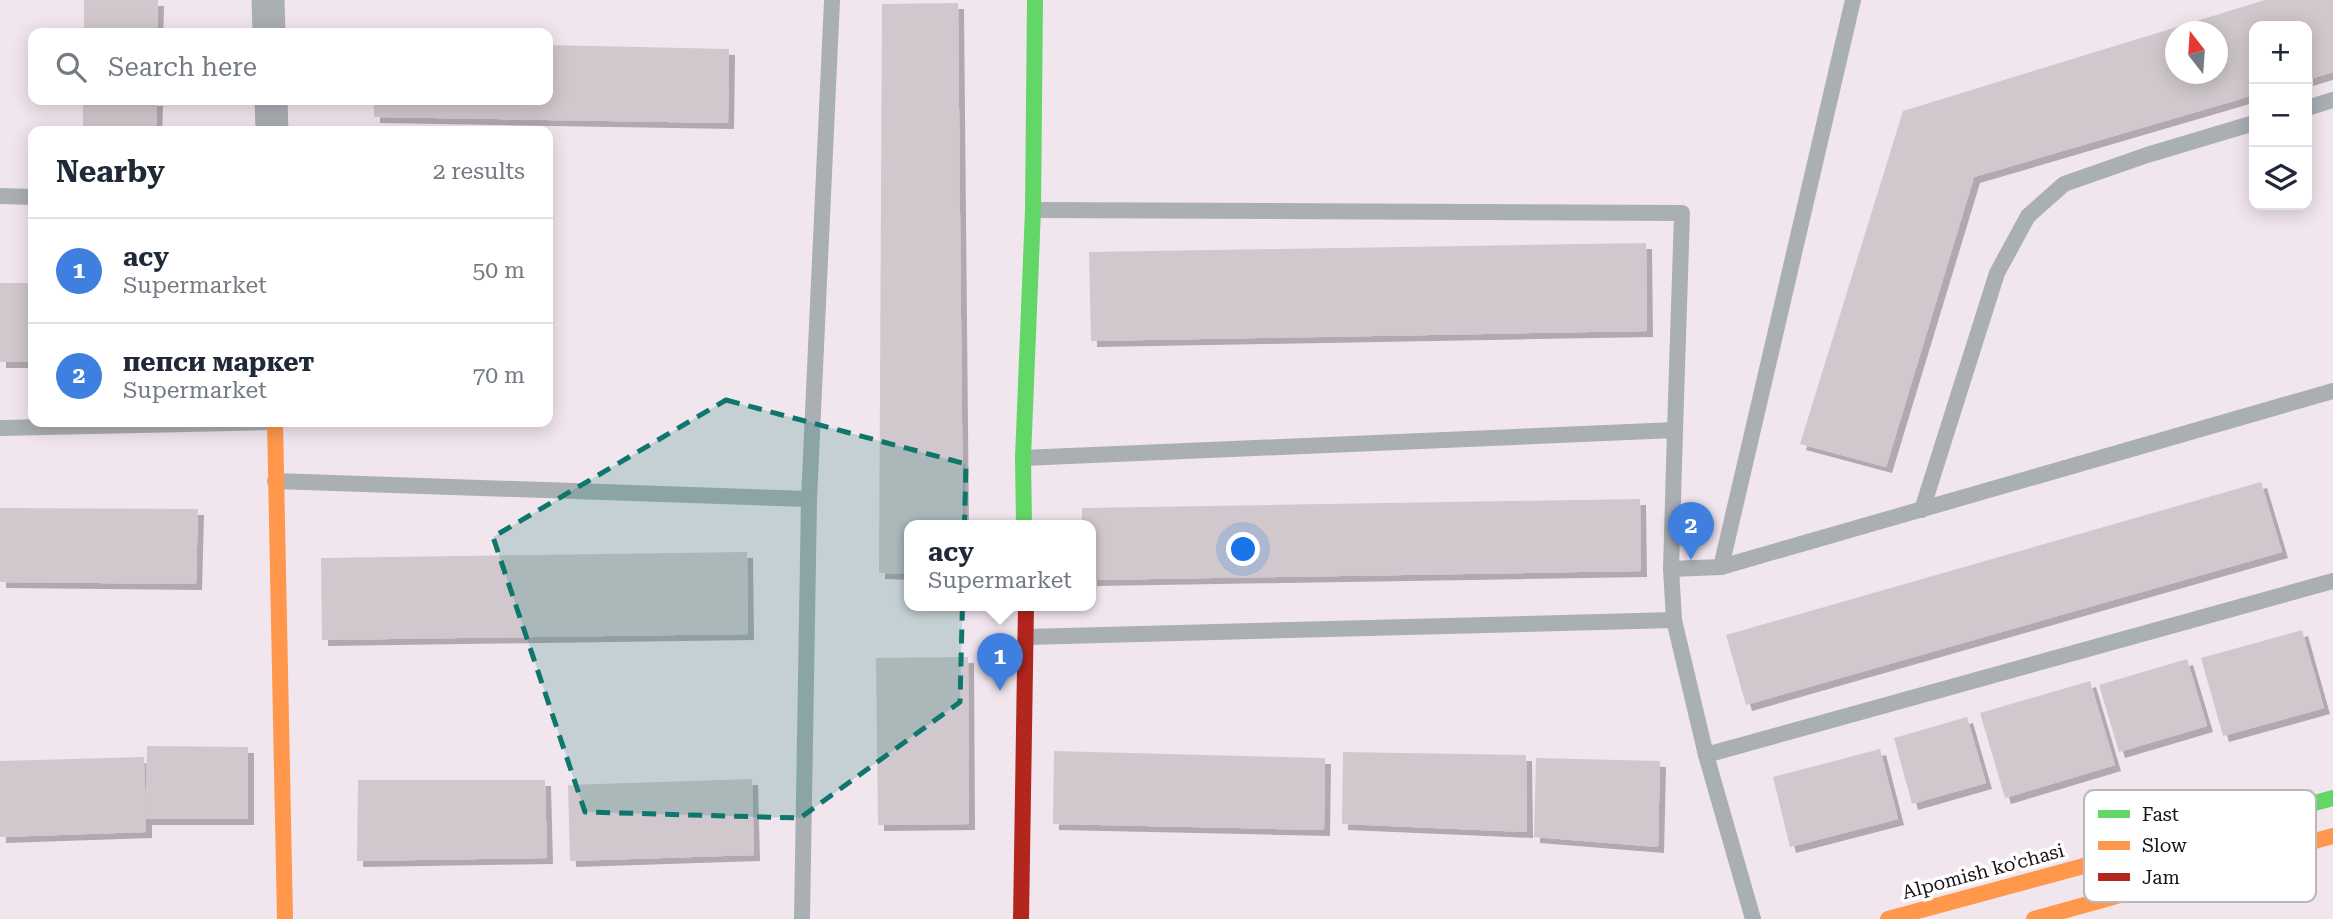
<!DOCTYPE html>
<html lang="en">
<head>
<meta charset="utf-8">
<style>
  body { margin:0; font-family:"Roboto Serif",serif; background:#f6f6f7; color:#1f2937 }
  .controls { position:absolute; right:21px; top:21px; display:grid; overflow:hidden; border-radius:14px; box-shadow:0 4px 18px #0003 }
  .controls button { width:63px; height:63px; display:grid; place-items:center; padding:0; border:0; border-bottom:2px solid #e0e1e3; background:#fff; color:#1f2937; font:35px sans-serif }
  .compass { position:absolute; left:2165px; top:21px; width:63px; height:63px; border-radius:50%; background:#fff; box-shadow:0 4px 18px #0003; rotate:343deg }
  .you { position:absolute; left:1244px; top:550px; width:24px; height:24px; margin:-18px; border:5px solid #fff; border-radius:50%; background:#1a73e8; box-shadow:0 0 0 10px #1a73e833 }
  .badge { display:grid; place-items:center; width:46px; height:46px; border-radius:50%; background:#655c62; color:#fff; font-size:23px; font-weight:700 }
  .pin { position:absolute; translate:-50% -58px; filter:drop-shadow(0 2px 4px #0008) }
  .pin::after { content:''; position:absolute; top:37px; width:24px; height:21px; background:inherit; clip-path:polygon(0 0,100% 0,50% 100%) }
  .popup { position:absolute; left:904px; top:520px; width:192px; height:91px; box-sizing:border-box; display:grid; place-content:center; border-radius:14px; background:#fff; filter:drop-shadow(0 2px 5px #0005); font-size:23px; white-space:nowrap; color:#747a83 }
  .popup b { font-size:26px; color:#1f2937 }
  .popup::after { content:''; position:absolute; left:50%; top:100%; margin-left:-14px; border:14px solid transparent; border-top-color:#fff }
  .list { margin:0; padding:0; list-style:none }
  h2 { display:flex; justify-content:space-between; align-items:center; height:91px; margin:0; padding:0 28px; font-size:30px }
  h2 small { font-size:23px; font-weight:400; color:#747a83 }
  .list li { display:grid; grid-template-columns:46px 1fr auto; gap:21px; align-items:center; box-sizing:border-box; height:105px; padding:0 28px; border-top:2px solid #e0e1e3 }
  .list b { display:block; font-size:26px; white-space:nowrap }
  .list p { margin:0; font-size:23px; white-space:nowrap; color:#747a83 }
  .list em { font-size:23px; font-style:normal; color:#747a83 }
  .icon { flex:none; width:38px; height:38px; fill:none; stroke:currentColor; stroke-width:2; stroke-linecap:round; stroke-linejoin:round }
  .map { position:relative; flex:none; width:2333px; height:919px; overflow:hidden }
  .search { position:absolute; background:#fff; box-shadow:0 4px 18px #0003; left:28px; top:28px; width:525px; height:77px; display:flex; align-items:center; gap:18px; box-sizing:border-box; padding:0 24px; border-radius:14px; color:#747a83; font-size:26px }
  .panel { position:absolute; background:#fff; box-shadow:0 4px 18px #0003; left:28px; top:126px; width:525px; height:301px; border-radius:14px }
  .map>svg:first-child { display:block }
  .building { fill:#d1c8ce; fill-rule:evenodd; filter:url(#shadow) }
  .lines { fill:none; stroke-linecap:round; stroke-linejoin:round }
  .lane { stroke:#aaafb3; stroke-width:16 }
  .street { stroke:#aaafb3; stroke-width:33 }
  .fast { stroke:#63d668; stroke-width:16 }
  .slow { stroke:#ff974d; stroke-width:16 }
  .jam { stroke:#b3261e; stroke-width:16 }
  .marked { fill:#0f766e; fill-opacity:0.2; stroke:#0f766e; stroke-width:5; stroke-dasharray:14 9; stroke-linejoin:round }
  .labels { text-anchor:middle; stroke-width:7; stroke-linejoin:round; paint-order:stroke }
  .street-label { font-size:19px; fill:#191117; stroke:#fff }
  .key { fill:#fff; stroke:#bab8b9; stroke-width:2 }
  .key-label { font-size:19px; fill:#191117 }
</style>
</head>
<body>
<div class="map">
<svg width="2333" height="919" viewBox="0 0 2333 919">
  <defs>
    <filter id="shadow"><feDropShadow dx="6" dy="6" stdDeviation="0" flood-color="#0004"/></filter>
  </defs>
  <rect width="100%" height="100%" fill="#f2e6ee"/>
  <g class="building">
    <path d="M84 0H158L157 33H84Z"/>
    <path d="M2265 0H2333V72L2307 80V26H2254V95L1974 177 1886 467 1800 444 1903 111ZM2176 32H2218V74H2176Z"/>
    <path d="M958 3 963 525H909V574L879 573 882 4Z"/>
    <path d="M548 45 729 49 728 123 374 117V100H548Z"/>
    <path d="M83 100H157L156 131H83Z"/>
    <path d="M1646 243 1647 331 1091 341 1089 252Z"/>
    <rect x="0" y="283" width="33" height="79"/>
    <path d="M2261 482 2282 552 1746 705 1726 635Z"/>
    <path d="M1640 499 1641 571 1091 580V525H1082V508Z"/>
    <path d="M0 508 198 509 196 584 0 582Z"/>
    <path d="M747 552 748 634 322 640 321 558Z"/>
    <path d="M2302 630 2324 708 2223 736 2201 658Z"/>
    <path d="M968 657 969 824 878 825 876 658Z"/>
    <path d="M2187 659 2207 726 2119 752 2099 685Z"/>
    <path d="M2090 681 2115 765 2005 798 1980 713Z"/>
    <path d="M1967 717 1986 783 1912 804 1894 738Z"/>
    <path d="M147 746 248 747V819H146V832L0 837V761L144 757 146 815Z"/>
    <path d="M1880 749 1898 819 1790 847 1773 777Z"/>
    <path d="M1054 751 1325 758 1324 830 1053 824Z"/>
    <path d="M1343 752 1526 755 1527 832 1342 824Z"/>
    <path d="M1536 758 1660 761 1658 847 1534 837Z"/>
    <path d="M752 779 754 855 570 861 568 785Z"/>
    <path d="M358 780H545L547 858 357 861Z"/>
  </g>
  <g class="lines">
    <g class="lane">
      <path d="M2307 108 2333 100"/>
      <path d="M0 196 33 197"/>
      <path d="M1034 210 1682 213 1675 430"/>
      <path d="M0 428 275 422"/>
      <path d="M1023 458 1675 430 1671 569 1674 620 1706 755 1753 919"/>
      <path d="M275 481 809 499 832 0"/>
      <path d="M1922 510 1997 273 2028 216 2064 184 2147 155 2254 123"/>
      <path d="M1721 567 1853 0"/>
      <path d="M1671 569 1721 567 2333 391"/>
      <path d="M1027 637 1674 620"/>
      <path d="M1706 755 2333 581"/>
      <path d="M802 919 809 499"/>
    </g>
    <g class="street">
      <path d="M268 0 269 33"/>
      <path d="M271 100 272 131"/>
    </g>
    <g class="fast">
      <path d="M1024 525 1023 458 1033 210 1035 0"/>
      <path d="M2228 827 2333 798"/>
    </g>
    <g class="slow">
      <path d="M275 422 285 919"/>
      <path d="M1888 919 2228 827"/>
      <path d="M2034 919 2333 836"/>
    </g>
    <path class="jam" d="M1021 919 1026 605"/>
  </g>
  <path class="marked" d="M726 400 966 464 960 702 800 818 585 812 493 537Z"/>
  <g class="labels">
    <g class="street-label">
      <text transform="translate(1983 871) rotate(-15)" y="7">Alpomish ko'chasi</text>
    </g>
  </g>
  <rect x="2084" y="790" width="232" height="112" rx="10" class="key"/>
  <rect x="2098" y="810" width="32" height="8" fill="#63d668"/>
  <rect x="2098" y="841" width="32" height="9" fill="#ff974d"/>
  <rect x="2098" y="873" width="32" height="8" fill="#b3261e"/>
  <g class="key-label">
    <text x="2142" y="821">Fast</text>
    <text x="2142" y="852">Slow</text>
    <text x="2142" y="884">Jam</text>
  </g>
</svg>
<div class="controls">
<button>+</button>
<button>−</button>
<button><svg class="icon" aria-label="layers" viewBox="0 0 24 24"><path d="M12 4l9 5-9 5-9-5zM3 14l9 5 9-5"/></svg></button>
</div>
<svg class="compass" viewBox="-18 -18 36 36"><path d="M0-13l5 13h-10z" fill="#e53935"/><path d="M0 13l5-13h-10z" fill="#747a83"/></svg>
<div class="you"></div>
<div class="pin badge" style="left:1000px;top:691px;background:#3f7fe0">1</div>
<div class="popup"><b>асу</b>Supermarket</div>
<div class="pin badge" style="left:1691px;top:560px;background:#3f7fe0">2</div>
<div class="search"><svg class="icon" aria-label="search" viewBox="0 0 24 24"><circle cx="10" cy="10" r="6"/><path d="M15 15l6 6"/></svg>Search here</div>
<section class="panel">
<h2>Nearby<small>2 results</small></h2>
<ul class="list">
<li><span class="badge" style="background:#3f7fe0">1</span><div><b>асу</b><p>Supermarket</p></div><em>50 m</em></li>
<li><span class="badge" style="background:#3f7fe0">2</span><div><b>пепси маркет</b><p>Supermarket</p></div><em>70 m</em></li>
</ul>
</section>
</div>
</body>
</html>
